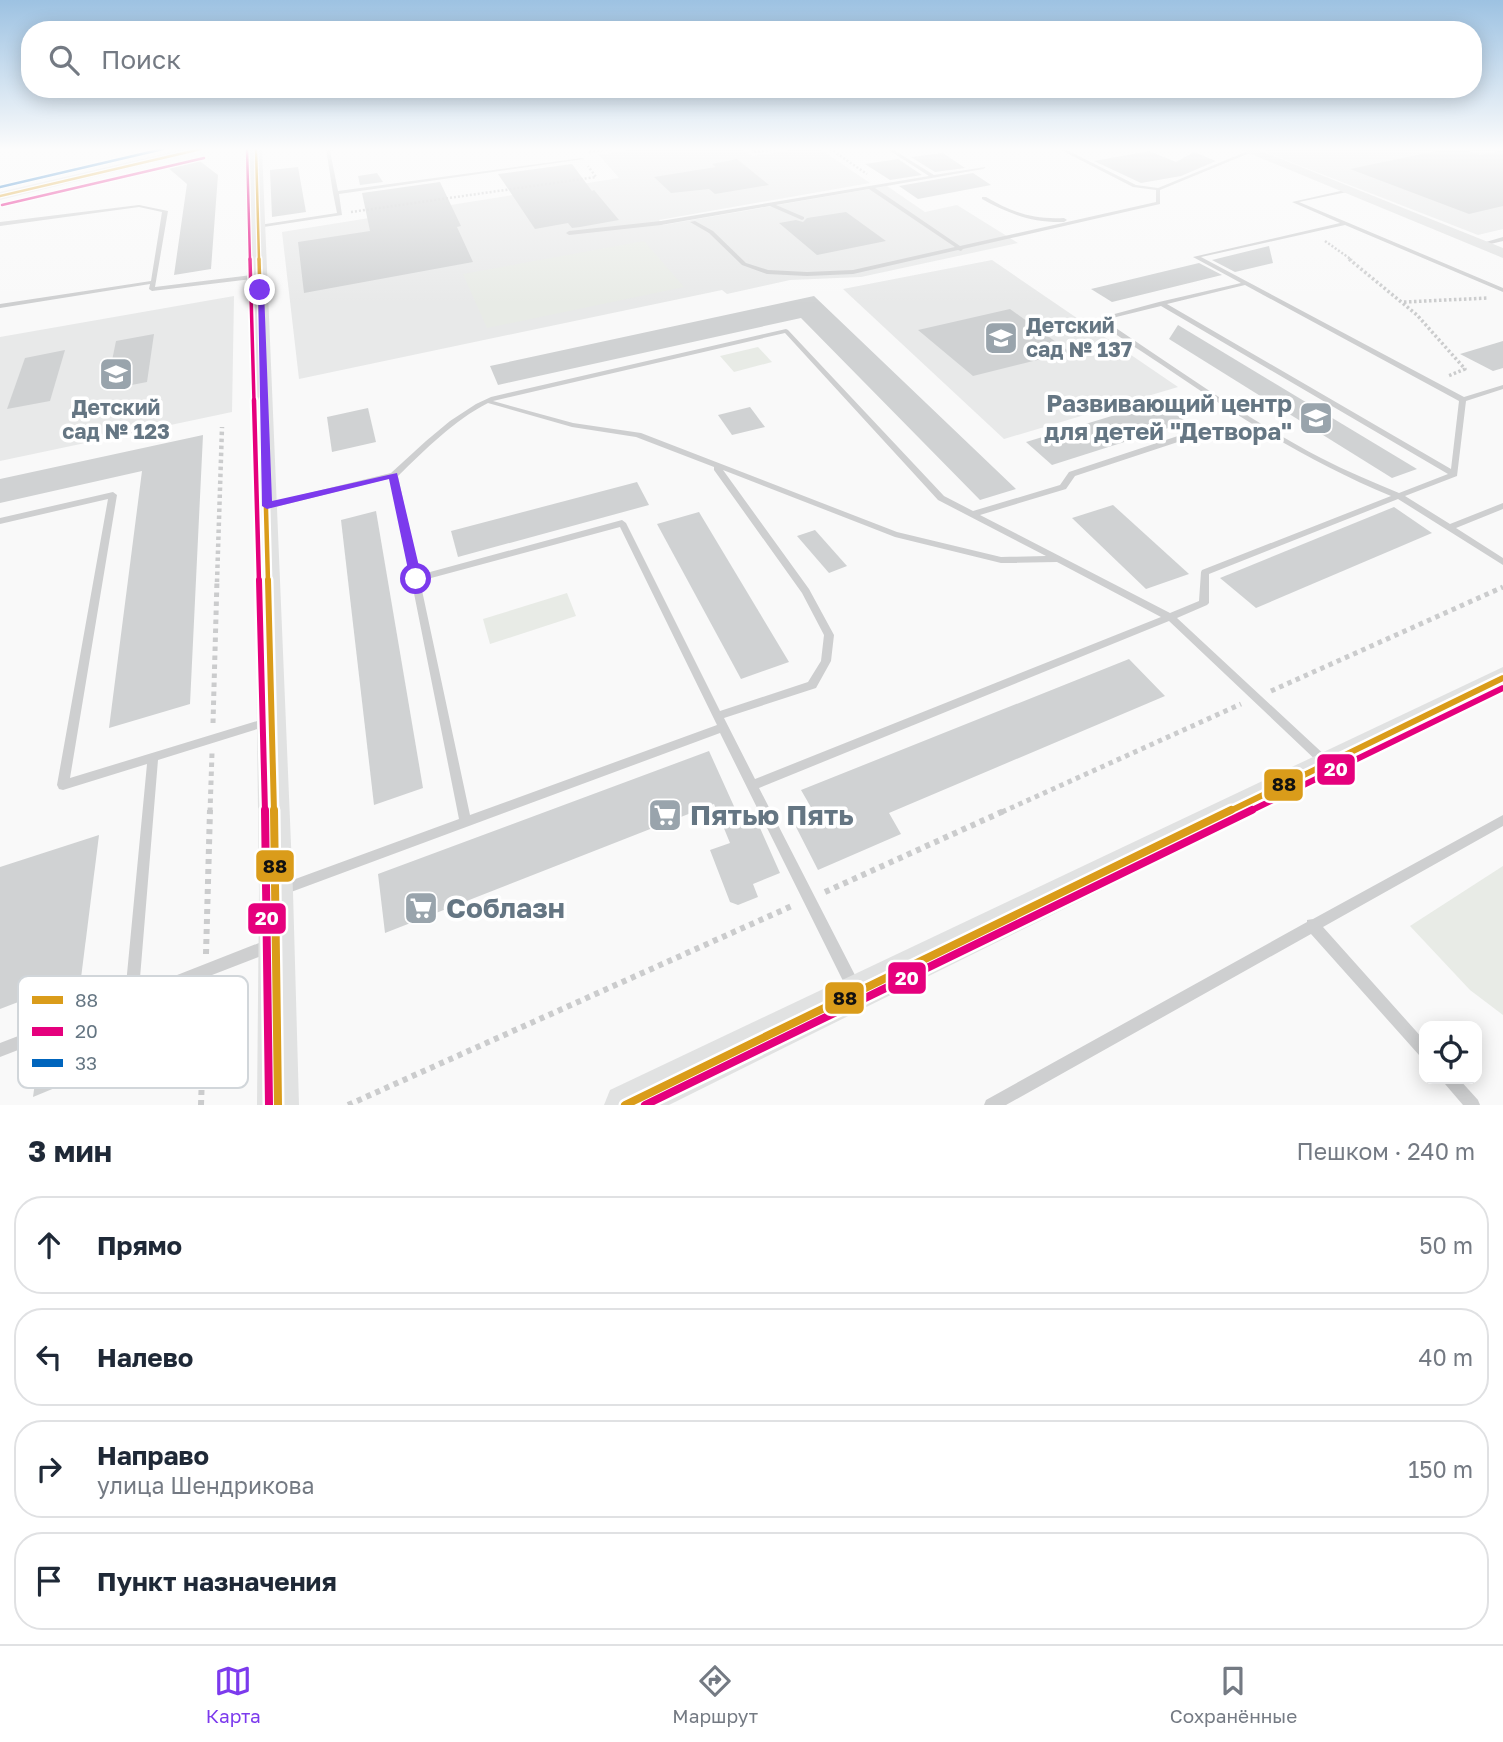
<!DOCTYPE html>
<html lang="ru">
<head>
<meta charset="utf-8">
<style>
  body { margin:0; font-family:"Golos Text",sans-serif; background:#f6f6f7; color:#1f2937 }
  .controls { position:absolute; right:21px; bottom:21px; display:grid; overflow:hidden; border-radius:14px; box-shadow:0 4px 18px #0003 }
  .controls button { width:63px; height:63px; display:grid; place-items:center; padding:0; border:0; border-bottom:2px solid #e0e1e3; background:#fff; color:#1f2937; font:35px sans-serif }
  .stop { position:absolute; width:21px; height:21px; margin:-16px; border:5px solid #7c3aed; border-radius:50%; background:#fff }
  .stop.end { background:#7c3aed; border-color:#fff; box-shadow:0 2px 7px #0008 }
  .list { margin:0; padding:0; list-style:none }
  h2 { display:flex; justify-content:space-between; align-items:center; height:91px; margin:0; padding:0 28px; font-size:30px }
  h2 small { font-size:23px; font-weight:400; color:#747a83 }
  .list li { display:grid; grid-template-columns:46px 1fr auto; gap:21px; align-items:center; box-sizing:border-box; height:98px; margin:0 14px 14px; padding:0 14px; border:2px solid #e0e1e3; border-radius:28px }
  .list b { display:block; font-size:26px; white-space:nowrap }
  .list p { margin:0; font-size:23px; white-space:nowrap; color:#747a83 }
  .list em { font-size:23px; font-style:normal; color:#747a83 }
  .icon { flex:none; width:38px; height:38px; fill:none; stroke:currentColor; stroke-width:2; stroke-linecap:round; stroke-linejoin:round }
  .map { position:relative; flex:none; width:1503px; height:1105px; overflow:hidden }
  .search { position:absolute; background:#fff; box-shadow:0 4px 18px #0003; left:21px; right:21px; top:21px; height:77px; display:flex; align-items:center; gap:18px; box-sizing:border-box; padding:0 24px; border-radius:28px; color:#747a83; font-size:26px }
  .sheet { height:539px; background:#fff }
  nav { display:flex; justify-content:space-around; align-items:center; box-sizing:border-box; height:98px; border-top:2px solid #e0e1e3; background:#fff; font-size:19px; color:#747a83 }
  nav a { display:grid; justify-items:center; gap:4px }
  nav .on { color:#7c3aed }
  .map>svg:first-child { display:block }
  .built { fill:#e8e9e9 }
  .green { fill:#e8ebe6 }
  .building { fill:#d0d2d3 }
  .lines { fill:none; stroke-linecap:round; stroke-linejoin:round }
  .path-far4 { stroke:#cbcccd; stroke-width:2.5; stroke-dasharray:2 2; stroke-linecap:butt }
  .path-far3 { stroke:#cbcccd; stroke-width:3.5; stroke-dasharray:2.5 2.5; stroke-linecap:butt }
  .path-far2 { stroke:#cbcccd; stroke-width:4.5; stroke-dasharray:3.5 3.5; stroke-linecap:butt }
  .path-far1 { stroke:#cbcccd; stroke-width:5; stroke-dasharray:4.5 4.5; stroke-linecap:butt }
  .path { stroke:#cbcccd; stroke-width:6; stroke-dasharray:5 5; stroke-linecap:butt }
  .lane { fill:#cecfd0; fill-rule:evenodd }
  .secondary { fill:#e1e2e2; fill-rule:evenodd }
  .bus-1-far4-casing { stroke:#fff; stroke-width:5 }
  .bus-1-far3-casing { stroke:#fff; stroke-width:7 }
  .bus-1-far2-casing { stroke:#fff; stroke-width:9 }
  .bus-1-far1-casing { stroke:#fff; stroke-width:11 }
  .bus-1-casing { stroke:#fff; stroke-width:13 }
  .bus-2-far4-casing { stroke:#fff; stroke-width:5 }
  .bus-2-far3-casing { stroke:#fff; stroke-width:7 }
  .bus-2-far2-casing { stroke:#fff; stroke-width:9 }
  .bus-2-far1-casing { stroke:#fff; stroke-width:11 }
  .bus-2-casing { stroke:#fff; stroke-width:13 }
  .bus-3-casing { stroke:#fff; stroke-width:5 }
  .bus-1-far4 { stroke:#da9c1a; stroke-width:2.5 }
  .bus-1-far3 { stroke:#da9c1a; stroke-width:3.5 }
  .bus-1-far2 { stroke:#da9c1a; stroke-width:4.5 }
  .bus-1-far1 { stroke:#da9c1a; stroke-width:6 }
  .bus-1 { stroke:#da9c1a; stroke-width:8 }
  .bus-2-far4 { stroke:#e5007d; stroke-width:2.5 }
  .bus-2-far3 { stroke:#e5007d; stroke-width:3.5 }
  .bus-2-far2 { stroke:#e5007d; stroke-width:4.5 }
  .bus-2-far1 { stroke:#e5007d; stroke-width:6 }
  .bus-2 { stroke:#e5007d; stroke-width:8 }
  .bus-3 { stroke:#0065bd; stroke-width:2.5 }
  .route { fill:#7c3aed }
  .labels { text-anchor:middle; stroke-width:7; stroke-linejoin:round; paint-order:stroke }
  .far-poi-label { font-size:21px; font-weight:bold; fill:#657683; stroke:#fff; text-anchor:start }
  .poi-label { font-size:24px; font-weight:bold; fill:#657683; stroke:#fff; text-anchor:end }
  .near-poi-label { font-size:28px; font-weight:bold; fill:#657683; stroke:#fff; text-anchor:start }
  .key { fill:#fff; stroke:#d1d6da; stroke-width:2 }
  .key-label { font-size:19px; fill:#657683 }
  .line-badge { stroke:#fff; stroke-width:2.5 }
  .badge-label { font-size:19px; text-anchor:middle; font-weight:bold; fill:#fff }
  .pale-badge-label { font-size:19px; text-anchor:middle; font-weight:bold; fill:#111 }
</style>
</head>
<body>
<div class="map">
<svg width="1503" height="1105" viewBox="0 0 1503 1105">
  <rect width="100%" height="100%" fill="#f9f9f9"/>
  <g class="built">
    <path d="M635 149H742L752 156 798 149H820L870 183 659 220 663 225 887 186 925 212 957 205 1018 243 861 277 790 280 727 294 722 290 299 379 282 232 619 178 599 155Z"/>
    <path d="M1265 149H1503V229L1478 235 1270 154Z"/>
    <path d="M992 260 1178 387 1004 439 843 289Z"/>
    <path d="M234 296 232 412 0 461V337Z"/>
  </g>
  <g class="green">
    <path d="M644 241 684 287 487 328 463 274Z"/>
    <path d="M758 347 772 362 734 372 720 356Z"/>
    <path d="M567 593 576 616 490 644 483 619Z"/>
    <path d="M1503 866V1015L1470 990 1410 926Z"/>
  </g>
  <g class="building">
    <path d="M1446 149H1464L1480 155 1503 150V206L1469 214 1350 169Z"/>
    <path d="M1149 151 1176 162 1194 152 1216 161 1181 176 1141 183 1094 161Z"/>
    <path d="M943 153 965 168 935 172 911 157Z"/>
    <path d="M197 159 218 175 211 269 174 275 187 184 166 166Z"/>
    <path d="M737 159 769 185 715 194 709 189 671 193 654 177 716 167 712 164Z"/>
    <path d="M898 159 922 175 890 180 865 164Z"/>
    <path d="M572 164 592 191 594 190 619 220 580 227 572 228 568 223 535 229 498 174Z"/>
    <path d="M298 167 306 212 272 217 270 170Z"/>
    <path d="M377 173 383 182 360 185 358 176Z"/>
    <path d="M973 173 991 185 918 199 899 186Z"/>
    <path d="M440 182 461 226 457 227 473 262 304 293 298 242 370 231 362 193Z"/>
    <path d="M846 212 886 241 817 255 779 223 796 220 803 222 807 218Z"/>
    <path d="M1269 246 1273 263 1235 272 1212 260Z"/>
    <path d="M1199 263 1222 275 1112 302 1091 289Z"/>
    <path d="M814 296 1016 489 980 500 801 318 498 385 490 366Z"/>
    <path d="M1010 309 1070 352 973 376 918 330Z"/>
    <path d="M1178 325 1417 469 1392 478 1169 339Z"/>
    <path d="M154 334 147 382 106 390 116 341Z"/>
    <path d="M1503 341V368L1493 371 1460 354Z"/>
    <path d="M65 350 50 401 7 409 25 358Z"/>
    <path d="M1158 402 1187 422 1052 465 1026 442Z"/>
    <path d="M750 407 765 427 732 435 718 415Z"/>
    <path d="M368 408 376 442 332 452 327 417Z"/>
    <path d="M203 435 190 704 109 728 142 471 0 503V479Z"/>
    <path d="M637 482 649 505 458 557 451 531Z"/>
    <path d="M1113 505 1189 574 1146 589 1072 518Z"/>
    <path d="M1394 507 1432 533 1256 608 1220 578Z"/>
    <path d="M376 511 423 788 374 805 341 520Z"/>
    <path d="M699 512 789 662 741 679 657 524Z"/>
    <path d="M815 530 847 566 829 573 797 536Z"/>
    <path d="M1129 659 1165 696 889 813 901 834 818 870 795 825 816 816 801 790Z"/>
    <path d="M709 751 742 824 756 819 780 873 753 884 758 897 738 905 730 902 710 850 730 843 714 804 385 933 378 874Z"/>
    <path d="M99 835 81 978 0 1009V867Z"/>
    <path d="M95 1031 91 1073 33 1097 39 1054Z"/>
  </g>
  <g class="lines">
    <g class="path-far4">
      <path d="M751 149 756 152 778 149"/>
      <path d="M830 149 867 174"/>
      <path d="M589 152 612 149"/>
      <path d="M351 212 596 177 588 166"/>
      <path d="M1325 241 1352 260"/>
    </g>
    <g class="path-far3">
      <path d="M1349 259 1417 315 1465 369 1448 376"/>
      <path d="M1404 302 1488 298"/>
    </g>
    <path class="path-far2" d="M217 582 222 427"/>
    <g class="path-far1">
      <path d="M1271 691 1503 587"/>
      <path d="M213 723 217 580"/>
      <path d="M210 812 212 753"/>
      <path d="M1002 812 1241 704"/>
    </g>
    <g class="path">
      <path d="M825 892 1006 810"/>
      <path d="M206 954 210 810"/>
      <path d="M201 1105 205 987"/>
      <path d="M348 1105 794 905"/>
    </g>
    <g class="lane">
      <path d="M326 149H336L330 151 338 191 582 158 584 159 339 194 342 215 257 228V226L259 225 337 213 333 193Z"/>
      <path d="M887 149H892L934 175 985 167V168L983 169 875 188 960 246 1156 202V190L1133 187 1059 149H1065L1136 185 1158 188 1248 151 1252 152 1160 190V204L963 249 961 251 958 250 853 274 807 276 767 274 742 265 709 233 690 222 695 221 713 231 746 263 768 270 807 272 853 270 955 247 869 189 776 205 804 217V219L802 220 770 206 661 225 569 235 566 233 569 231 661 221 929 176Z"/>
      <path d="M1345 190 1347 191V192L1299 202 1503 288V292L1345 225 1201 257 1464 397 1503 385V389L1466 401 1457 476 1405 496 1450 524 1503 503V509L1456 528 1503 558V565L1398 499 1209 574V603L1207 605 1177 618 1329 759 1331 762 1329 765 1325 767 1321 765 1169 621 759 788 858 981 860 986 858 991 853 993 848 991 720 733 283 895 279 893 277 889 279 885 459 819 391 478 267 509 263 506 264 504 391 473 426 441 450 421 476 404 491 397 786 329 788 330 944 496 973 511 1060 485 1069 472 1193 431H1199V435L1075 476 1066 489 980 515 1170 613 1199 601 1201 572 1202 570 1391 496C1311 463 1243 420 1171 371 1147 354 1118 338 1096 319L1159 302 1241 283 1193 257 1340 223 1292 202ZM1245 285 1459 401 1451 469 1167 304ZM1161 306 1448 474 1399 493C1373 482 1346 471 1321 458 1245 418 1175 367 1104 320ZM785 333 938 500 1046 556 1001 557 897 532 641 433 573 423 493 401ZM488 403 572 427 636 437 714 467V470L802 593 824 635 821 661 808 682 720 711 626 523 622 520 419 575 398 476C426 449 453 421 488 403ZM723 470 895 537 1001 563 1057 562 1161 617 755 779 724 718 816 688 831 661 834 635 809 589ZM620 527 717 725 470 815 420 581Z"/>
      <path d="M982 197H986C1011 212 1034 220 1064 218L1067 220 1064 222C1033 223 1009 214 982 199Z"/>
      <path d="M139 205 168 211 155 287 260 274 263 276 260 278 152 291 149 289 150 284 0 308V304L151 281 162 212 139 207 0 226V222Z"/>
      <path d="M1503 237V241L1482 246 1479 244Z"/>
      <path d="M113 492 117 495 70 778 267 718 271 719 272 722 271 725 267 726 158 760 139 990 269 939 274 941 276 946 274 951 269 953 0 1057V1043L125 995 147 764 63 790 59 789 57 785 108 499 0 524V518Z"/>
      <path d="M1503 815V826L1323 927 1424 1040V1057L1419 1055 1311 934 1006 1105H984L986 1100 1307 922V920L1313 919Z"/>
      <path d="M1443 1079H1459L1478 1100 1480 1105H1463L1445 1084Z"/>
    </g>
    <g class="secondary">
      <path d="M185 149H208L0 200V192Z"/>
      <path d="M250 149H262L293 892 299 1105H257L259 892Z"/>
      <path d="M1239 149H1256L1503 248V258Z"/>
      <path d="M1503 667V691L669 1105H604L610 1090Z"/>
    </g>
    <g class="bus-1-far4-casing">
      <g id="bus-1-far4">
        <path d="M256 149 259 260"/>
        <path d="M0 196 201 149"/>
      </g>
    </g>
    <g class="bus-1-far3-casing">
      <path id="bus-1-far3" d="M259 259 263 401"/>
    </g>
    <g class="bus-1-far2-casing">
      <path id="bus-1-far2" d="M263 400 268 582"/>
    </g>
    <g class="bus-1-far1-casing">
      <g id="bus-1-far1">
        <path d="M268 580 274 812"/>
        <path d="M1228 812 1503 678"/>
      </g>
    </g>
    <g class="bus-1-casing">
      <g id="bus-1">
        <path d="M274 810 278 1105"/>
        <path d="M625 1105 1231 810"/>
      </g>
    </g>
    <g class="bus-2-far4-casing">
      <g id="bus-2-far4">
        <path d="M247 149 250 260"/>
        <path d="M2 205 204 158"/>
      </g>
    </g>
    <g class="bus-2-far3-casing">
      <path id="bus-2-far3" d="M250 259 254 401"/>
    </g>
    <g class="bus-2-far2-casing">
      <path id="bus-2-far2" d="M254 400 259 582"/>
    </g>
    <g class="bus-2-far1-casing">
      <g id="bus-2-far1">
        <path d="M259 580 265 812"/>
        <path d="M1248 812 1503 688"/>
      </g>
    </g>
    <g class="bus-2-casing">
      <g id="bus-2">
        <path d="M265 810 269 1105"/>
        <path d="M645 1105 1252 810"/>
      </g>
    </g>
    <g class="bus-3-casing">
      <path id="bus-3" d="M0 187 163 149"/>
    </g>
    <use href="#bus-1-far4" class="bus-1-far4"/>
    <use href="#bus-1-far3" class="bus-1-far3"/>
    <use href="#bus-1-far2" class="bus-1-far2"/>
    <use href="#bus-1-far1" class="bus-1-far1"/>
    <use href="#bus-1" class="bus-1"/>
    <use href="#bus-2-far4" class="bus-2-far4"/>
    <use href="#bus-2-far3" class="bus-2-far3"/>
    <use href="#bus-2-far2" class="bus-2-far2"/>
    <use href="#bus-2-far1" class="bus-2-far1"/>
    <use href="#bus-2" class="bus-2"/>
    <use href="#bus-3" class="bus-3"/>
  </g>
  <linearGradient id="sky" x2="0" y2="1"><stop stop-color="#9dc2e2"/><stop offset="0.49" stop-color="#fcfcfc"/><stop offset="1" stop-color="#fcfcfc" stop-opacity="0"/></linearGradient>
  <rect width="1503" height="304" fill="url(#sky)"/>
  <path class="route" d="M258 289 264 290 272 501 397 473 422 579 420 582H412L410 579 389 479 267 509 262 506Z"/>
  <defs>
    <g id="school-square" transform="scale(1.75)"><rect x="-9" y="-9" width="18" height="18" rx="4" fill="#99a4ac" stroke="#fff"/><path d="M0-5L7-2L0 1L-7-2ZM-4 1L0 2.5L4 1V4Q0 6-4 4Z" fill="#fff"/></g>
    <g id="supermarket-square" transform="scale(1.75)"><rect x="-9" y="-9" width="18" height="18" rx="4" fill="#99a4ac" stroke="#fff"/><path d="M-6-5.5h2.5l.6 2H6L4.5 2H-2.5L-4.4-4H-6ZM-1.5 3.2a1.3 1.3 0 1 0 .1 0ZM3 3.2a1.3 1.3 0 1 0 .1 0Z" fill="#fff"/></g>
  </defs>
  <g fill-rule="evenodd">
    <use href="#school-square" x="1001" y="338"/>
    <use href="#school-square" x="116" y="374"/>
    <use href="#school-square" x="1316" y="418"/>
    <use href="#supermarket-square" x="665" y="815"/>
    <use href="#supermarket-square" x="421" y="908"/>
  </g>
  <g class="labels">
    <g class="far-poi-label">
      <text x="1026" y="333">Детский<tspan x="1026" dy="24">сад № 137</tspan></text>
      <text x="116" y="415" text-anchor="middle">Детский<tspan x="116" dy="24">сад № 123</tspan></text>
    </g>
    <g class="poi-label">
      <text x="1292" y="412">Развивающий центр<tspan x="1292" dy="28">для детей "Детвора"</tspan></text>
    </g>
    <g class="near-poi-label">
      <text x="690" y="825">Пятью Пять</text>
      <text x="446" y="918">Соблазн</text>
    </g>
  </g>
  <rect x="18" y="976" width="230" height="112" rx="10" class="key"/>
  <rect x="32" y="996" width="31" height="8" fill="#da9c1a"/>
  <rect x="32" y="1027" width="31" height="9" fill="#e5007d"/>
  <rect x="32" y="1059" width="31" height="8" fill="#0065bd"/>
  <g class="key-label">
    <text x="75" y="1007">88</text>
    <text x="75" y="1038">20</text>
    <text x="75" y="1070">33</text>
  </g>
  <g class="line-badge">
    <rect x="1316" y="753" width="40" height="33" rx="7" fill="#e5007d"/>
    <rect x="1263" y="768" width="41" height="34" rx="7" fill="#da9c1a"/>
    <rect x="255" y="849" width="40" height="34" rx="7" fill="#da9c1a"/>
    <rect x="247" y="902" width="40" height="33" rx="7" fill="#e5007d"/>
    <rect x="887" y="961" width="40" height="34" rx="7" fill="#e5007d"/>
    <rect x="824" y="981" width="41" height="34" rx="7" fill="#da9c1a"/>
  </g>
  <g class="badge-label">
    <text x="1336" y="776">20</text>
    <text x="267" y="925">20</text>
    <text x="907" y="985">20</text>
  </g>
  <g class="pale-badge-label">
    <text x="1284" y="791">88</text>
    <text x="275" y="873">88</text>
    <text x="845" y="1005">88</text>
  </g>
</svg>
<div class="controls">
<button><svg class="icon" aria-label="locate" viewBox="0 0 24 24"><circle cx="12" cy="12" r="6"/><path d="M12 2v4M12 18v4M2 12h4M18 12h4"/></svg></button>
</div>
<div class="stop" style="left:416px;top:579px"></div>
<div class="stop end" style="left:260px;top:290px"></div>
<div class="search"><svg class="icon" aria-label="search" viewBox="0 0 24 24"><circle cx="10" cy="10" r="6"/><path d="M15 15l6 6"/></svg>Поиск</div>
</div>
<section class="sheet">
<h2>3 мин<small>Пешком · 240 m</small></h2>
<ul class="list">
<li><svg class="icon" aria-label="ahead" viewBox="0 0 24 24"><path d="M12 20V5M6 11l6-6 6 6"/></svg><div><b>Прямо</b></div><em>50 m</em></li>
<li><svg class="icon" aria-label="left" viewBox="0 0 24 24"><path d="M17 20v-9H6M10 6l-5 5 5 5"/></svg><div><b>Налево</b></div><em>40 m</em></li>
<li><svg class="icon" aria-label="right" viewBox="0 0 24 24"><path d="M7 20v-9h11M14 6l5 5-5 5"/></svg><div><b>Направо</b><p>улица Шендрикова</p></div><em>150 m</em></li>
<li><svg class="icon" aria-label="arrive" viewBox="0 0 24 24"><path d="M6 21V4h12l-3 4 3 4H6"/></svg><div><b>Пункт назначения</b></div></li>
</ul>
</section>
<nav>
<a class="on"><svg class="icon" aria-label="map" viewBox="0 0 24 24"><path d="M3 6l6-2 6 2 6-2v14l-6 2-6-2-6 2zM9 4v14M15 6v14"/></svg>Карта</a>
<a><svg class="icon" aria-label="directions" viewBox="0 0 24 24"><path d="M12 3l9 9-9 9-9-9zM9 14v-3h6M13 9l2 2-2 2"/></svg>Маршрут</a>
<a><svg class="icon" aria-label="saved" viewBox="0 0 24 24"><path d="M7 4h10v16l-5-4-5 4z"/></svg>Сохранённые</a>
</nav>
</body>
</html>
